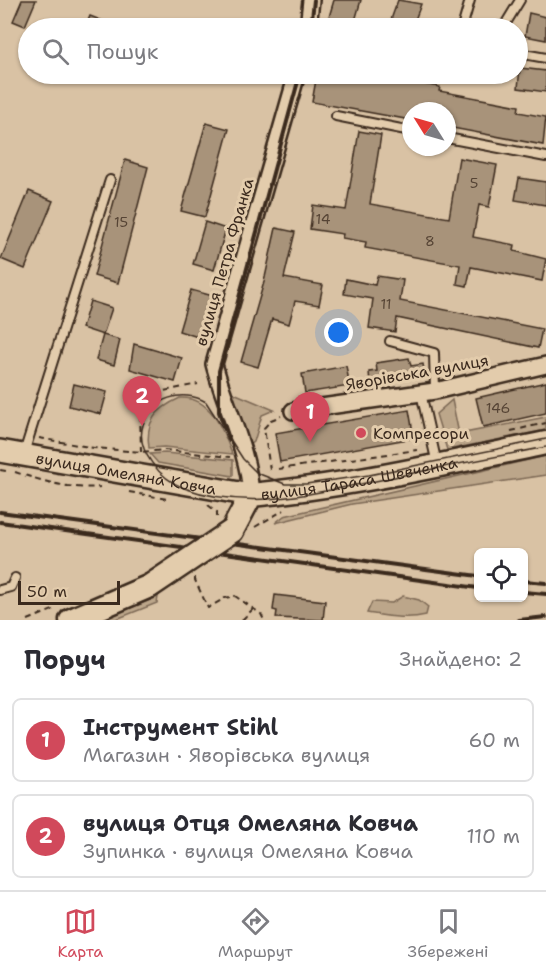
<!DOCTYPE html>
<html lang="uk">
<head>
<meta charset="utf-8">
<style>
  body { margin:0; font-family:"Shantell Sans",sans-serif; background:#f2f2f3; color:#2b2b33 }
  .controls { position:absolute; right:18px; bottom:18px; display:grid; overflow:hidden; border-radius:9px; box-shadow:0 2px 4px #0004 }
  .controls button { width:54px; height:54px; display:grid; place-items:center; padding:0; border:0; border-bottom:2px solid #e1e1e2; background:#fff; color:#2b2b33; font:30px sans-serif }
  .compass { position:absolute; left:402px; top:102px; width:54px; height:54px; border-radius:50%; background:#fff; box-shadow:0 2px 4px #0004; rotate:307deg }
  .scale { position:absolute; left:18px; bottom:15px; width:102px; box-sizing:border-box; padding-left:6px; border:3px solid #3b2a1e; border-top:0; font-size:16px; line-height:21px; white-space:nowrap; color:#3b2a1e; -webkit-text-stroke:4px #e3ccac; paint-order:stroke }
  .you { position:absolute; left:339px; top:333px; width:21px; height:21px; margin:-15px; border:4px solid #fff; border-radius:50%; background:#1a73e8; box-shadow:0 0 0 9px #1a73e833 }
  .badge { display:grid; place-items:center; width:39px; height:39px; border-radius:50%; background:#d1495b; color:#fff; font-size:20px; font-weight:700 }
  .pin { position:absolute; translate:-50% -50px; filter:drop-shadow(0 2px 3px #0008) }
  .pin::after { content:''; position:absolute; top:32px; width:21px; height:18px; background:inherit; clip-path:polygon(0 0,100% 0,50% 100%) }
  .list { margin:0; padding:0; list-style:none }
  h2 { display:flex; justify-content:space-between; align-items:center; height:78px; margin:0; padding:0 24px; font-size:26px }
  h2 small { font-size:20px; font-weight:400; color:#7c7c81 }
  .list li { display:grid; grid-template-columns:39px 1fr auto; gap:18px; align-items:center; box-sizing:border-box; height:84px; margin:0 12px 12px; padding:0 12px; border:2px solid #e1e1e2; border-radius:9px }
  .list b { display:block; font-size:22px; white-space:nowrap }
  .list p { margin:0; font-size:20px; white-space:nowrap; color:#7c7c81 }
  .list em { font-size:20px; font-style:normal; color:#7c7c81 }
  .icon { flex:none; width:33px; height:33px; fill:none; stroke:currentColor; stroke-width:2; stroke-linecap:round; stroke-linejoin:round }
  .map { position:relative; flex:none; width:546px; height:620px; overflow:hidden }
  .search { position:absolute; background:#fff; box-shadow:0 2px 4px #0004; left:18px; right:18px; top:18px; height:66px; display:flex; align-items:center; gap:15px; box-sizing:border-box; padding:0 21px; border-radius:33px; color:#7c7c81; font-size:22px }
  .sheet { height:270px; background:#fff }
  nav { display:flex; justify-content:space-around; align-items:center; box-sizing:border-box; height:84px; border-top:2px solid #e1e1e2; background:#fff; font-size:16px; color:#7c7c81 }
  nav a { display:grid; justify-items:center; gap:3px }
  nav .on { color:#d1495b }
  .map>svg:first-child { display:block }
  .green { fill:#bca68a; stroke:#7c6854; stroke-width:1.5 }
  .building { fill:#a8937a; stroke:#3b2a1e; stroke-width:1.5 }
  .lines { fill:none; stroke-linecap:round; stroke-linejoin:round }
  .service-casing { stroke:#3b2a1e; stroke-width:12 }
  .minor-casing { stroke:#3b2a1e; stroke-width:20 }
  .secondary-casing { stroke:#3b2a1e; stroke-width:26 }
  .primary-casing { stroke:#3b2a1e; stroke-width:27 }
  .path { stroke:#3b2a1e; stroke-width:2; stroke-dasharray:6 4.5; stroke-linecap:butt }
  .service { stroke:#e3ccac; stroke-width:8 }
  .minor { stroke:#e3ccac; stroke-width:15 }
  .secondary { stroke:#e3ccac; stroke-width:21 }
  .primary { stroke:#e3ccac; stroke-width:22 }
  .tram { stroke:#3b2a1e; stroke-width:1.5 }
  .rail { stroke:#3b2a1e; stroke-width:4 }
  .primary-bridge-casing { stroke:#3b2a1e; stroke-width:27; stroke-linecap:butt }
  .primary-bridge { stroke:#e3ccac; stroke-width:22 }
  .poi-dot { fill:#d1495b; stroke:#e3ccac; stroke-width:2 }
  .labels { text-anchor:middle; stroke-width:6; stroke-linejoin:round; paint-order:stroke }
  .number-label { font-size:14px; fill:#564435 }
  .street-label { font-size:16px; fill:#3b2a1e; stroke:#e3ccac }
  .poi-label { font-size:16px; fill:#3b2a1e; stroke:#e3ccac; text-anchor:start }
</style>
</head>
<body>
<div class="map">
<svg width="546" height="620" viewBox="0 0 546 620">
  <rect width="100%" height="100%" fill="#d9c2a4"/>
  <filter id="ink" filterUnits="userSpaceOnUse"><feTurbulence type="fractalNoise" baseFrequency=".0167" numOctaves="2"/><feDisplacementMap in="SourceGraphic" scale="12" xChannelSelector="R" yChannelSelector="G"/><feConvolveMatrix kernelMatrix="1 2 1 2 8 2 1 2 1" color-interpolation-filters="sRGB"/></filter>
  <g filter="url(#ink)">
    <g class="green">
      <path d="M229 391 274 410 262 415 254 442 249 444 233 416Z"/>
      <path d="M180 398C211 396 223 430 232 454L164 447 149 448C145 421 156 409 180 398Z"/>
      <path d="M452 400 459 434 546 417V430L447 450 436 414Z"/>
      <path d="M165 453 233 460V476L158 463 150 454Z"/>
      <path d="M546 456V475L352 504 275 523 284 516Z"/>
      <path d="M403 596 419 600 428 607 426 615C406 620 387 616 367 613L372 602 392 603Z"/>
      <path d="M158 597 157 603 114 620H99Z"/>
    </g>
    <g class="building">
      <path d="M22 0H36L25 26 13 21Z"/>
      <path d="M334 0H361L353 28 327 24Z"/>
      <path d="M398 0 421 4 412 28H388Z"/>
      <path d="M529 13 546 17V40L525 36Z"/>
      <path d="M90 16 121 28H85Z"/>
      <path d="M520 68 546 71V92L518 88Z"/>
      <path d="M317 74H369L440 87 439 91 519 106 518 112 546 117 543 145 447 127V111H411V120L312 102Z"/>
      <path d="M206 123 229 129 205 217 181 211Z"/>
      <path d="M359 131 381 135 370 204 449 218 459 158 497 165 489 207 479 205 473 237 515 245 514 251 546 259 542 281 471 267 467 286 457 284 460 265 365 248 366 242 342 238 343 234 310 229 313 205 346 210Z"/>
      <path d="M125 160 148 167 118 283 94 276Z"/>
      <path d="M519 178 546 182V205L515 200Z"/>
      <path d="M29 191 53 201 25 269 1 259Z"/>
      <path d="M205 222 226 229 214 270 193 264Z"/>
      <path d="M276 228 295 232 284 278 323 285 319 305 295 301 289 324 272 319 258 367 241 362 264 282Z"/>
      <path d="M377 276 403 280 400 301 542 329 538 348 397 318 395 332 369 328 373 299 344 294 346 279 375 285Z"/>
      <path d="M191 290 213 296 201 338 179 331Z"/>
      <path d="M90 301 112 308 103 335 120 340 114 365 96 360 103 335 82 328Z"/>
      <path d="M134 344 182 358 175 382 130 369Z"/>
      <path d="M409 358 411 366 423 364 425 375 370 383 369 372 377 371 376 363Z"/>
      <path d="M346 366 350 386 305 393 302 374Z"/>
      <path d="M546 382V413L483 427 476 398Z"/>
      <path d="M74 384 107 392 101 414 69 406Z"/>
      <path d="M409 410 414 438 280 462 275 433Z"/>
      <path d="M275 595 325 601 323 620 276 618 277 611 273 610Z"/>
    </g>
    <g class="lines">
      <g class="service-casing">
        <g id="service">
          <path d="M462 28 470 0"/>
          <path d="M503 28 520 0"/>
          <path d="M518 53 546 58"/>
          <path d="M336 116 411 131"/>
          <path d="M447 138 546 157"/>
          <path d="M390 341 434 353 435 391"/>
          <path d="M421 393 437 464"/>
          <path d="M24 453 110 180"/>
          <path d="M0 590 11 587 15 578"/>
        </g>
      </g>
      <g class="minor-casing">
        <g id="minor">
          <path d="M308 28 311 0"/>
          <path d="M293 411 435 391 546 365"/>
          <path d="M251 495C249 452 225 406 214 364L297 74"/>
        </g>
      </g>
      <g class="secondary-casing">
        <g id="secondary">
          <path id="s1" d="M0 451 251 495"/>
        </g>
      </g>
      <g class="primary-casing">
        <g id="primary">
          <path id="s2" d="M232 531 251 495C350 486 449 463 546 443"/>
          <path d="M71 620 150 586"/>
        </g>
      </g>
      <g class="path">
        <path d="M511 431 546 423"/>
        <path d="M39 438 94 448 141 452 165 450 230 457"/>
        <path d="M141 452 140 410 164 391 198 384"/>
        <path d="M278 469 417 450"/>
        <path d="M0 470 6 471"/>
        <path d="M270 470 264 428 271 420 281 416"/>
        <path d="M15 472C42 481 71 490 100 487"/>
        <path d="M129 492 167 499"/>
        <path d="M208 505 217 512V519"/>
        <path d="M255 527 284 510"/>
        <path d="M195 577V580L208 608 225 598 235 596 261 614 264 620"/>
        <path d="M28 620 55 609"/>
        <path d="M242 620 253 609"/>
      </g>
      <use href="#service" class="service"/>
      <use href="#minor" class="minor"/>
      <use href="#secondary" class="secondary"/>
      <use href="#primary" class="primary"/>
      <path class="tram" d="M546 439 369 475 306 484H285L257 473 243 459 206 402C184 388 150 398 143 425 135 451 161 479 184 488 252 513 322 491 390 478 442 467 494 457 546 447"/>
      <g class="rail">
        <path d="M311 28 314 0"/>
        <path d="M229 440 219 412V371L300 74"/>
        <path d="M0 512 478 576"/>
        <path d="M0 522 478 588"/>
        <path d="M524 581 546 583"/>
        <path d="M524 592 546 594"/>
        <path d="M519 620 546 617"/>
      </g>
      <g class="primary-bridge-casing">
        <path id="primary-bridge" d="M150 586 232 531"/>
      </g>
      <use href="#primary-bridge" class="primary-bridge"/>
    </g>
  </g>
  <circle class="poi-dot" cx="361" cy="433" r="6"/>
  <g class="labels">
    <g class="number-label">
      <text x="474" y="188">5</text>
      <text x="323" y="224">14</text>
      <text x="121" y="227">15</text>
      <text x="430" y="246">8</text>
      <text x="386" y="309">11</text>
      <text x="498" y="413">146</text>
    </g>
    <g class="street-label">
      <text transform="translate(224 262) rotate(-74)" y="6">вулиця Петра Франка</text>
      <text transform="translate(417 372) rotate(-10)" y="6">Яворівська вулиця</text>
      <text dy="6" stroke="none"><textPath href="#s1" startOffset="128">вулиця Омеляна Ковча</textPath></text>
      <text dy="6" stroke="none"><textPath href="#s2" startOffset="150">вулиця Тараса Шевченка</textPath></text>
    </g>
    <g class="poi-label">
      <text x="373" y="439">Компресори</text>
    </g>
  </g>
</svg>
<div class="controls">
<button><svg class="icon" aria-label="locate" viewBox="0 0 24 24"><circle cx="12" cy="12" r="6"/><path d="M12 2v4M12 18v4M2 12h4M18 12h4"/></svg></button>
</div>
<svg class="compass" viewBox="-18 -18 36 36"><path d="M0-13l5 13h-10z" fill="#e53935"/><path d="M0 13l5-13h-10z" fill="#7c7c81"/></svg>
<div class="scale">50 m</div>
<div class="you"></div>
<div class="pin badge" style="left:310px;top:442px">1</div>
<div class="pin badge" style="left:142px;top:426px">2</div>
<div class="search"><svg class="icon" aria-label="search" viewBox="0 0 24 24"><circle cx="10" cy="10" r="6"/><path d="M15 15l6 6"/></svg>Пошук</div>
</div>
<section class="sheet">
<h2>Поруч<small>Знайдено: 2</small></h2>
<ul class="list">
<li><span class="badge">1</span><div><b>Інструмент Stihl</b><p>Магазин · Яворівська вулиця</p></div><em>60 m</em></li>
<li><span class="badge">2</span><div><b>вулиця Отця Омеляна Ковча</b><p>Зупинка · вулиця Омеляна Ковча</p></div><em>110 m</em></li>
</ul>
</section>
<nav>
<a class="on"><svg class="icon" aria-label="map" viewBox="0 0 24 24"><path d="M3 6l6-2 6 2 6-2v14l-6 2-6-2-6 2zM9 4v14M15 6v14"/></svg>Карта</a>
<a><svg class="icon" aria-label="directions" viewBox="0 0 24 24"><path d="M12 3l9 9-9 9-9-9zM9 14v-3h6M13 9l2 2-2 2"/></svg>Маршрут</a>
<a><svg class="icon" aria-label="saved" viewBox="0 0 24 24"><path d="M7 4h10v16l-5-4-5 4z"/></svg>Збережені</a>
</nav>
</body>
</html>
